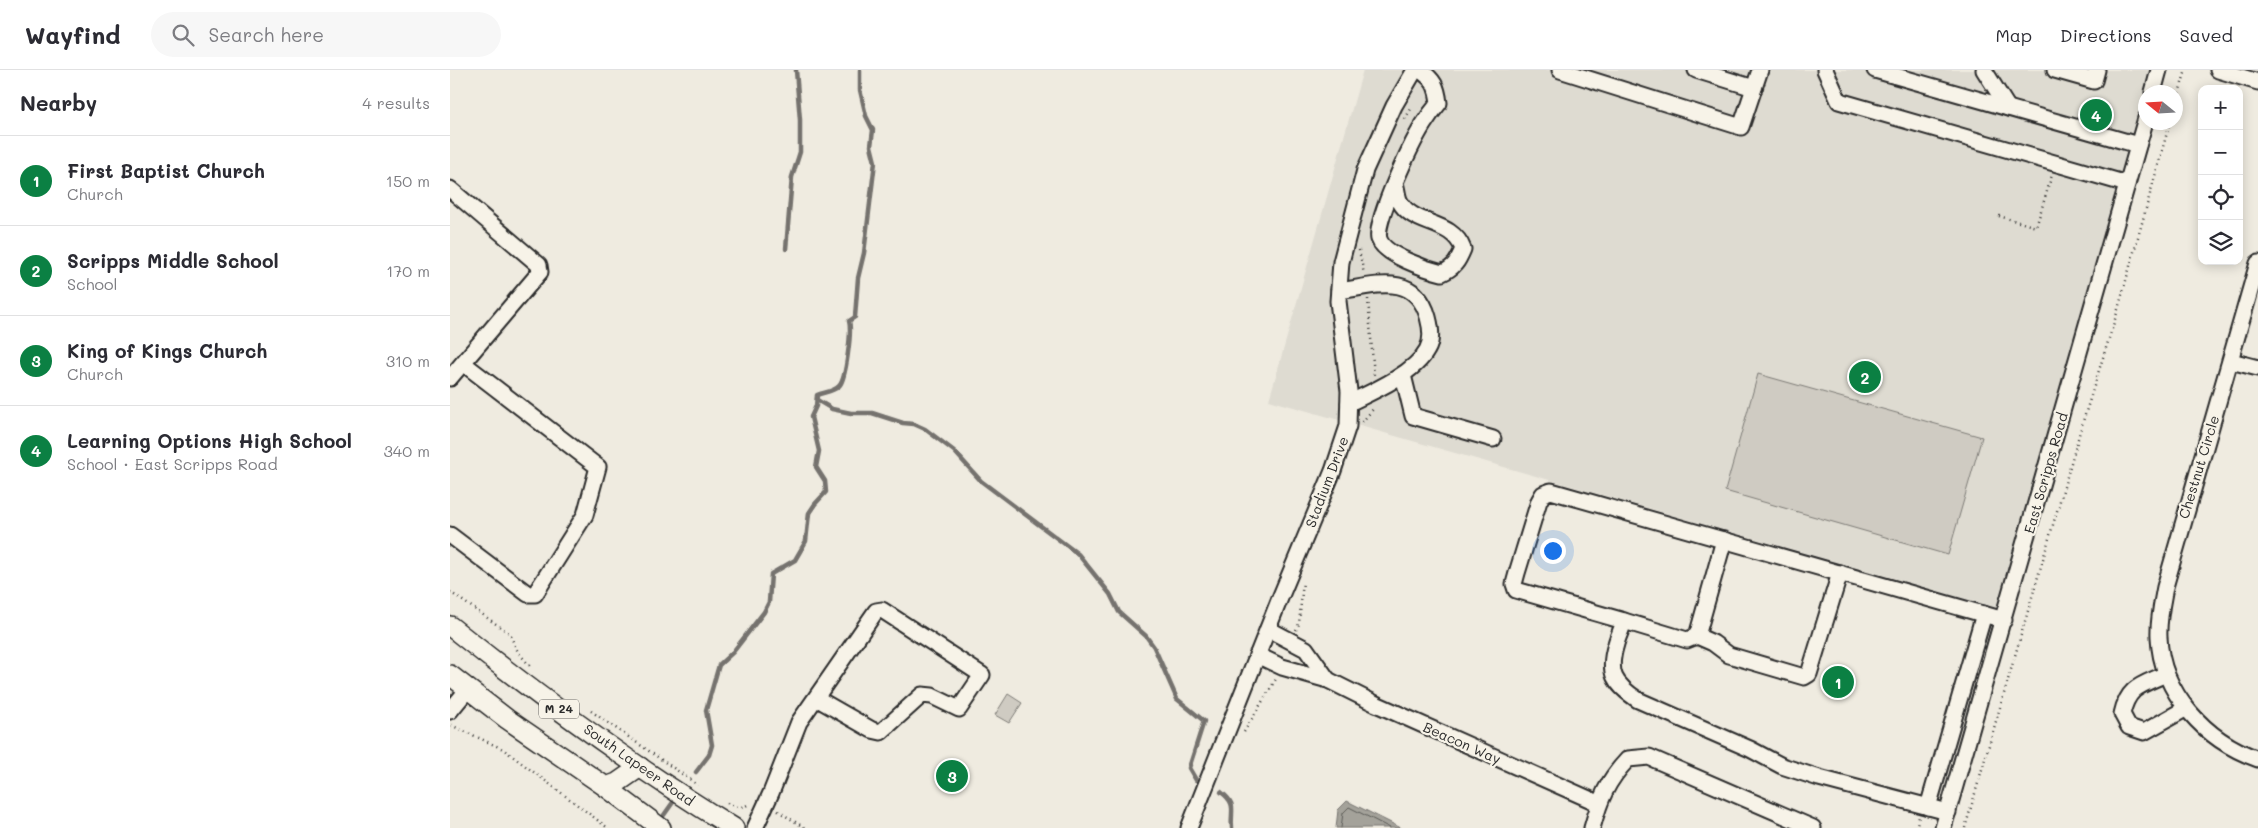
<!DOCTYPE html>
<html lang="en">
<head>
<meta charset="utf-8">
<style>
  body { margin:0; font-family:Mali,sans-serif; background:#f7f7f7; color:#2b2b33 }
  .controls { position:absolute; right:15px; top:15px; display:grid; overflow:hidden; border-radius:10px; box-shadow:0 2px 12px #0003 }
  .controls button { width:45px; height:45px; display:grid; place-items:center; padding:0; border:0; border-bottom:1px solid #e1e1e2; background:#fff; color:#2b2b33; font:25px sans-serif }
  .compass { position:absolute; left:1688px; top:15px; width:45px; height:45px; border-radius:50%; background:#fff; box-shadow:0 2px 12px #0003; rotate:288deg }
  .you { position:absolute; left:1102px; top:480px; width:18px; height:18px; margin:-12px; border:4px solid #fff; border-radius:50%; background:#1a73e8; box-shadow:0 0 0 8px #1a73e833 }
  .badge { display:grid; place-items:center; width:32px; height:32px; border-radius:50%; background:#0b8043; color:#fff; font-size:16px; font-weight:700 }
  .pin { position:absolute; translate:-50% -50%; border:2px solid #fff; box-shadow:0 1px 5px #0006 }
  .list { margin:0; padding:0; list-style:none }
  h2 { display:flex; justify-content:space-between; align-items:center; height:65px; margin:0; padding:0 20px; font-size:21px }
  h2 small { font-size:16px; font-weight:400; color:#7c7c81 }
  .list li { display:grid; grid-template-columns:32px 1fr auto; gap:15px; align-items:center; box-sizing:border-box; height:90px; padding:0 20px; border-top:1px solid #e1e1e2 }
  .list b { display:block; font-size:19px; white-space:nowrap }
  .list p { margin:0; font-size:16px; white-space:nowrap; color:#7c7c81 }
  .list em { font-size:16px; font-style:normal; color:#7c7c81 }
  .icon { flex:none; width:28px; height:28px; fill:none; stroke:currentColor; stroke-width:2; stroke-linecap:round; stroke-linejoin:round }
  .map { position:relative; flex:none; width:1808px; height:758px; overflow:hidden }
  header { display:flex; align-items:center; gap:30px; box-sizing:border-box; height:70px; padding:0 25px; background:#fff; border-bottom:1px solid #e1e1e2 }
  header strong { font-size:24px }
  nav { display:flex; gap:28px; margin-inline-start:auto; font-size:18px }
  .search { width:350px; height:45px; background:#f7f7f7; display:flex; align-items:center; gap:12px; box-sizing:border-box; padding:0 18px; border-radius:28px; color:#7c7c81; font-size:19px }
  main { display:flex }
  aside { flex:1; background:#fff }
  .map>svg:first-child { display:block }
  .built { fill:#dedbd1 }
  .green { fill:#cfcbc2; stroke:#7d7b76 }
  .water { fill:#a4a29a; stroke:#74726e }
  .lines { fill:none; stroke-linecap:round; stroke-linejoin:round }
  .shore { stroke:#5b5b57; stroke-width:1 }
  .stream { stroke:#74726e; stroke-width:4.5 }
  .minor-casing { stroke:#2b2b2b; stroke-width:19 }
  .major-casing { stroke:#2b2b2b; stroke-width:22 }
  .path { stroke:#2b2b2b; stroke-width:2.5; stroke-dasharray:1 4; stroke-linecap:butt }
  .minor { stroke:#f7f3e8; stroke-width:15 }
  .major { stroke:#f7f3e8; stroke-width:19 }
  .labels { text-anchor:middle; stroke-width:4.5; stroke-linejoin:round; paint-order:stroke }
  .shield { fill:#f7f3e8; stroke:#686764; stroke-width:1 }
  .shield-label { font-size:12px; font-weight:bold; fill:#2b2b2b }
  .street-label { font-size:14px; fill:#2b2b2b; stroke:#f7f3e8 }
</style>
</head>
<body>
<header>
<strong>Wayfind</strong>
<div class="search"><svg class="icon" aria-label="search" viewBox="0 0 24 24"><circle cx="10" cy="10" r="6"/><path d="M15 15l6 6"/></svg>Search here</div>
<nav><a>Map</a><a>Directions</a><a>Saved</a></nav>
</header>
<main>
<aside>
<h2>Nearby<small>4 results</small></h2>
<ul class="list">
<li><span class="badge">1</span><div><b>First Baptist Church</b><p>Church</p></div><em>150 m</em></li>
<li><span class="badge">2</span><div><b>Scripps Middle School</b><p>School</p></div><em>170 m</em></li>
<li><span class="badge">3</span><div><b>King of Kings Church</b><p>Church</p></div><em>310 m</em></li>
<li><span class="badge">4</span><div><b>Learning Options High School</b><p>School · East Scripps Road</p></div><em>340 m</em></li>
</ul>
</aside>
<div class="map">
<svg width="1808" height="758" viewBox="0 0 1808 758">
  <rect width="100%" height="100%" fill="#efebe0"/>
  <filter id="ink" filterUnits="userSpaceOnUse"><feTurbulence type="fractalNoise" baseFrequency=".02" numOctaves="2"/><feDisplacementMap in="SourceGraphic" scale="10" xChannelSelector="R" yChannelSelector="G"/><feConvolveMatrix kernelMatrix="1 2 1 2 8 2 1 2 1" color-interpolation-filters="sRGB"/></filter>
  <g filter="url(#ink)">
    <path class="built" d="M913 0H1702L1548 538 819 330Z"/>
    <g class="green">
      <path d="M1308 304 1532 367 1498 485 1275 421Z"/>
      <path d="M558 624 572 633 559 653 545 645Z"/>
    </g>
    <path class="water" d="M897 731 951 758H886L888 740Z"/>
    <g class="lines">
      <path class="shore" d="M891 758 893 743 899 737 940 758"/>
      <g class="stream">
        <path d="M336 179 342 107 350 82V50L346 0"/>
        <path d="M367 330 382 339 401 343H422L453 353 464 354 475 359 504 381 531 411 628 484 660 524 669 542 696 566 704 577 727 629 754 651 739 698 746 710"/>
        <path d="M246 702 259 685 262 675 256 640 269 595 283 582 314 542 319 532 321 504 345 490 356 471 359 443 365 434 376 422 375 411 366 397 369 381 361 347 366 336 367 325C374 322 383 322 389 316 396 310 402 260 399 251L405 247 408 208 414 183 425 92 421 76 423 60 416 46 410 20V0"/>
        <path d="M771 722C788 735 780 740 782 758"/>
        <path d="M214 745 226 728"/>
      </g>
      <g class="minor-casing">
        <g id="minor">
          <path d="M1110 0 1291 57 1310 0"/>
          <path d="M1246 0 1304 18"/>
          <path d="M1375 0 1389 31 1677 114"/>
          <path d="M1425 0 1688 75"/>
          <path d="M1534 0 1558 38"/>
          <path d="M1605 0 1644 11 1647 0"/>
          <path d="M1768 0 1808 12"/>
          <path d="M1703 22 1709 0"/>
          <path d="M945 113C947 118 947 127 950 132 964 157 1002 149 1013 179 1008 191 1004 198 992 203 976 199 934 185 929 169 924 151 962 73 973 55 978 47 983 40 989 33 987 16 984 10 970 0"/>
          <path d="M0 119 89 195 90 202 0 308"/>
          <path d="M1808 193 1715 517C1712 533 1708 550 1709 567 1711 623 1756 671 1808 689"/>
          <path d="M889 221C924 216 965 201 978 247 981 258 983 270 977 280 964 304 922 322 899 333"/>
          <path d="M1781 291 1808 298"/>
          <path d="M953 305 963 346 1043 369"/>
          <path d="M0 465 78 524H85L135 445 148 397 13 293"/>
          <path d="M1174 551 1237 570 1247 566 1263 573 1279 585 1354 607 1359 604 1390 503"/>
          <path d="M818 559 856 579 878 610"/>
          <path d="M1247 566 1274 470"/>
          <path d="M807 585 832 597 878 610 926 634 1148 733"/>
          <path d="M1716 604C1692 615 1678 616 1672 644L1679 657 1694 662 1735 639"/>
          <path d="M0 641 18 619"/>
          <path d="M1478 737 1534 544"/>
          <path d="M1498 742 1369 708 1332 696 1300 679 1188 630C1164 614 1157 603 1166 574 1168 566 1172 559 1174 551L1066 520 1064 514 1067 503 1089 431 1093 424 1101 421 1554 550"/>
          <path d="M305 758 321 723 349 652 426 541 432 540 532 605 509 639 482 626 472 625 431 662 422 660 366 628"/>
          <path d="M739 758 830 528 883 401 898 356 899 321 888 231 891 192 915 100 944 36 965 0"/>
          <path d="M1142 758C1150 729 1157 711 1178 689L1199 687 1363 758"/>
          <path d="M1493 758 1696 48"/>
        </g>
      </g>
      <g class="major-casing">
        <g id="major">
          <path d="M0 556C90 628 185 698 284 758"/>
          <path d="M0 605 57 649 156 717 211 758"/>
          <path d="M156 717 167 713 190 697"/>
        </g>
      </g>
      <g class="path">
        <path d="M1726 33 1736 0"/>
        <path d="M955 49 961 39"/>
        <path d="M1549 146 1586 157 1602 105"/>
        <path d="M909 180 914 204"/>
        <path d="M918 229 924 306"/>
        <path d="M912 352 925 337"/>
        <path d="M0 522 59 563 68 582 80 596"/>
        <path d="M846 560 849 554 853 511"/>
        <path d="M141 641 248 715"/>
        <path d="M1 655 53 679 158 758"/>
        <path d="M794 662 826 609"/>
        <path d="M277 733C286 737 293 739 300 733"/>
        <path d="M328 741 355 758"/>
        <path d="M1466 758 1469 747"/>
        <path d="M1515 758 1634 348 1667 243 1720 52"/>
      </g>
      <use href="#minor" class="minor"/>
      <use href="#major" class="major"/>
    </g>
  </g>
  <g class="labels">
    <rect class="shield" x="89" y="629.5" width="40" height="19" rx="4"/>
    <g class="shield-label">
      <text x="109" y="643">M 24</text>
    </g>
    <g class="street-label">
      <text transform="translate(1749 397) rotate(-73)" y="5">Chestnut Circle</text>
      <text transform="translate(1596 403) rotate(-74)" y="5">East Scripps Road</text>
      <text transform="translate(877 412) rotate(-69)" y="5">Stadium Drive</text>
      <text transform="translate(1012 673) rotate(24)" y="5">Beacon Way</text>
      <text transform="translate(189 695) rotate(35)" y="5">South Lapeer Road</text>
    </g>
  </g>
</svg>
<div class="controls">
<button>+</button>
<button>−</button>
<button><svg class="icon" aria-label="locate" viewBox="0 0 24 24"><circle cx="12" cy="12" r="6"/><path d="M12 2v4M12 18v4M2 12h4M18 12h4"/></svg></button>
<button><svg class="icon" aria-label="layers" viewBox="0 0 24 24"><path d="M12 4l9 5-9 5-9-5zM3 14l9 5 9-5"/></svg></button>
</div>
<svg class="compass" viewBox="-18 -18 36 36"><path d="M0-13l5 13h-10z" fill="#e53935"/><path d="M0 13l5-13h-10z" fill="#7c7c81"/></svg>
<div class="you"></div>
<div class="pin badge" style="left:1388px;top:612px">1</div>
<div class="pin badge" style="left:1415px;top:307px">2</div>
<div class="pin badge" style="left:502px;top:706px">3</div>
<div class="pin badge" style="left:1646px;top:45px">4</div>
</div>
</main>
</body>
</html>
